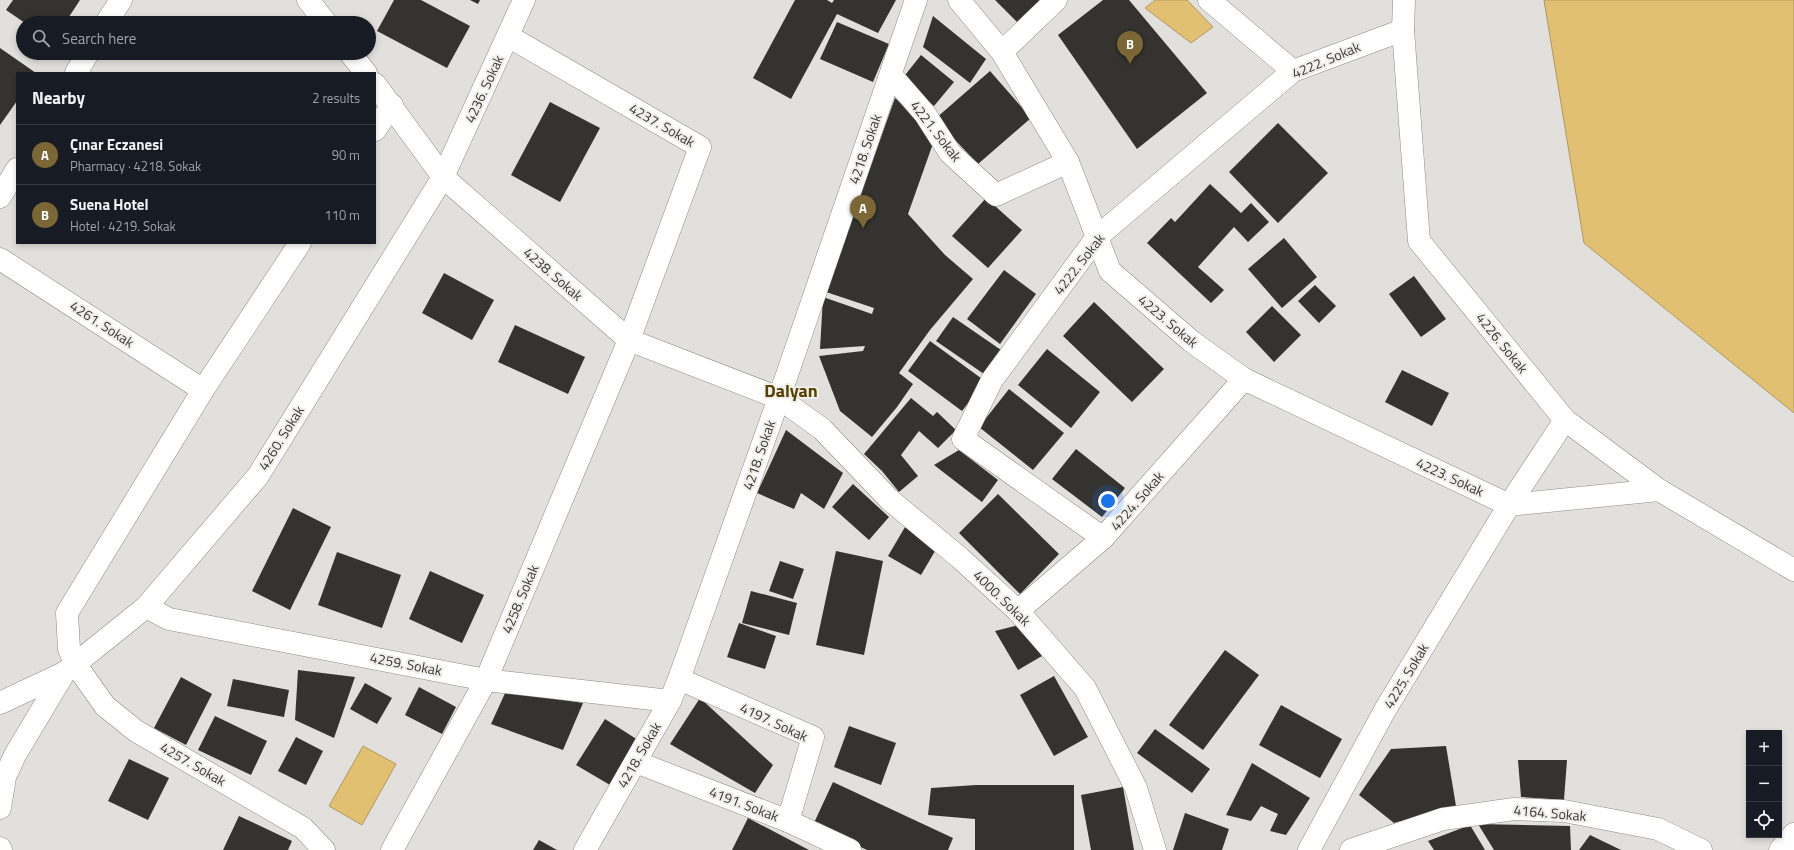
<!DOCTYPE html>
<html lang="en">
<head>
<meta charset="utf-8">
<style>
  body { margin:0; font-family:"Titillium Web",sans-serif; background:#242831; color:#f1f3f6 }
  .controls { position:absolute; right:12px; bottom:12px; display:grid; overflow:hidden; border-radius:0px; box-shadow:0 2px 6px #0003 }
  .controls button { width:36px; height:36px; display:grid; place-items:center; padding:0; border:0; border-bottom:1px solid #363941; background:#171b24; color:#f1f3f6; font:20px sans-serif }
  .you { position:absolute; left:1108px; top:501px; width:14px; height:14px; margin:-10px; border:3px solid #fff; border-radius:50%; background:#1a73e8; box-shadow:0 0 0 6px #1a73e833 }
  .badge { display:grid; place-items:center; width:26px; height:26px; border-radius:50%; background:#7b6635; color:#fff; font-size:13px; font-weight:700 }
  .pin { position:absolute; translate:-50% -33px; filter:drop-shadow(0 1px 2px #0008) }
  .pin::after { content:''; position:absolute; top:21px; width:14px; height:12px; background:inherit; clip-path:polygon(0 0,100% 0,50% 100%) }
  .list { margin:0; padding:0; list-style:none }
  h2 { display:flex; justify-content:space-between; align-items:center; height:52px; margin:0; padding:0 16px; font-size:17px }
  h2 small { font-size:13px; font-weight:400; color:#9ea1a6 }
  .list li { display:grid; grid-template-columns:26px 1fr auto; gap:12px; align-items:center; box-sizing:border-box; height:60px; padding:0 16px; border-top:1px solid #363941 }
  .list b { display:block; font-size:15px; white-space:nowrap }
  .list p { margin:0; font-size:13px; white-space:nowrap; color:#9ea1a6 }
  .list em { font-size:13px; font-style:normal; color:#9ea1a6 }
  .icon { flex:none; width:22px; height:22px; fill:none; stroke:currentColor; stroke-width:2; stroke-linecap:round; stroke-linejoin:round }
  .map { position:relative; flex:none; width:1794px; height:850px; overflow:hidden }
  .search { position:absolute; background:#171b24; box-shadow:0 2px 6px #0003; left:16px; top:16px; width:360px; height:44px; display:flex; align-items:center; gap:10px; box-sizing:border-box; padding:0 14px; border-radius:22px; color:#9ea1a6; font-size:15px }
  .panel { position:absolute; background:#171b24; box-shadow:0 2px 6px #0003; left:16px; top:72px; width:360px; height:172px; border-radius:0px }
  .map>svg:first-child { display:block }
  .water { fill:#e2c071; stroke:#b09860 }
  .building { fill:#343330 }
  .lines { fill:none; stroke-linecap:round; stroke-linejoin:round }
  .minor-casing { stroke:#8d8b88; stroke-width:23 }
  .minor { stroke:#fff; stroke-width:22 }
  .labels { text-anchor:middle; stroke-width:4; stroke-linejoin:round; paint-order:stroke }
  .street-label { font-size:14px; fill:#3c3b39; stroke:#efeee9 }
  .district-label { font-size:18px; font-weight:bold; fill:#574000; stroke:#efeee9 }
</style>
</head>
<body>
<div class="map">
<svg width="1794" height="850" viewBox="0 0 1794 850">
  <rect width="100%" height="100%" fill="#e2e0dc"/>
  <g class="water">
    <path d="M1155 0H1187L1213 27 1191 43 1145 8Z"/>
    <path d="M1544 0H1794V413L1584 243Z"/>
    <path d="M363 746 396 764 362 825 329 806Z"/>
  </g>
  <g class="building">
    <path d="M13 0H80L65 23H25L6 10Z"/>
    <path d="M394 0H421L470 26 447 68 377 31Z"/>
    <path d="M470 0H480L478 4Z"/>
    <path d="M795 0H827L832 3 834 0H896L878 33 837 14 791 99 753 78Z"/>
    <path d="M995 0H1044L1020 25Z"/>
    <path d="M1103 0H1129L1207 93 1137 149 1058 35Z"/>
    <path d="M933 16 986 59 970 83 923 47Z"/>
    <path d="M837 22 889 44 873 82 820 59Z"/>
    <path d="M0 48 36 73H17V101L0 125Z"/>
    <path d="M921 55 954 82 934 106 902 79Z"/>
    <path d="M990 71 1031 118 978 164 935 119Z"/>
    <path d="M895 98 936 135 908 214 945 255 973 279 930 330 899 373 913 384 897 407 872 437 840 411 819 356 863 351 865 346 820 349 823 297 872 314 874 308 826 292Z"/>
    <path d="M550 102 600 128 560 202 511 175Z"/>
    <path d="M1278 123 1328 173 1278 223 1229 172Z"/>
    <path d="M1210 184 1241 213 1251 203 1269 222 1248 242 1234 227 1198 267 1224 290 1211 303 1147 243 1171 218 1175 222Z"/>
    <path d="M986 198 1022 230 988 268 952 236Z"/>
    <path d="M1284 238 1317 277 1282 308 1248 269Z"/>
    <path d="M1004 270 1036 294 1000 344 967 319Z"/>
    <path d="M444 273 494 300 472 340 422 313Z"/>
    <path d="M1414 276 1446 319 1421 337 1389 294Z"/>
    <path d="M1315 285 1336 306 1319 323 1298 301Z"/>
    <path d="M1094 302 1164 369 1132 402 1063 336Z"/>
    <path d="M1272 306 1301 335 1274 362 1246 332Z"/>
    <path d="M953 317 1001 350 984 374 936 341Z"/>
    <path d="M515 325 585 357 568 394 498 362Z"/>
    <path d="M930 341 985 381 962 411 908 371Z"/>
    <path d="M1047 349 1100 392 1071 428 1018 385Z"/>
    <path d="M1402 370 1449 393 1432 426 1385 402Z"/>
    <path d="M1009 389 1064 433 1033 470 979 427Z"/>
    <path d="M911 398 933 416 937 412 956 430 938 448 919 431 901 455 918 476 899 492 882 471 864 454Z"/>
    <path d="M786 430 843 473 824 509 801 493 794 509 757 493Z"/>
    <path d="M1076 449 1125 488 1102 517 1052 479Z"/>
    <path d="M959 450 998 480 982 502 934 465Z"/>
    <path d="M853 484 889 517 869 540 832 507Z"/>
    <path d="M998 494 1059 554 1020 594 959 533Z"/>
    <path d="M293 508 331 527 290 610 252 591Z"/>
    <path d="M905 527 938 546 921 575 888 556Z"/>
    <path d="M836 551 883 561 864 655 816 645Z"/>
    <path d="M337 552 401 575 382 628 318 605Z"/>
    <path d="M780 561 804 569 793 599 769 591Z"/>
    <path d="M430 571 484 595 462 643 409 619Z"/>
    <path d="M751 591 797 603 789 635 742 623Z"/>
    <path d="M739 623 776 636 765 669 727 657Z"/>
    <path d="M1023 624 1042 656 1018 670 995 631Z"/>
    <path d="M1225 650 1259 675 1203 750 1169 725Z"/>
    <path d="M298 670 355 677 334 738 295 720Z"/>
    <path d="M1054 676 1088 737 1054 756 1020 695Z"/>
    <path d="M181 677 212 694 186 745 154 728Z"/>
    <path d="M233 679 289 690 284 717 227 706Z"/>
    <path d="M365 683 392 698 377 724 350 709Z"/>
    <path d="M419 687 456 707 442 734 405 715Z"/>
    <path d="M506 691 583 703 563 750 491 724Z"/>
    <path d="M700 698 773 765 755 793 670 744Z"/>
    <path d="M1281 705 1342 739 1320 778 1259 745Z"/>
    <path d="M215 716 267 741 251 775 198 750Z"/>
    <path d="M605 719 638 740 610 785 576 765Z"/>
    <path d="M849 726 896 743 881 785 834 767Z"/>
    <path d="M1155 729 1210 769 1192 793 1137 753Z"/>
    <path d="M296 737 323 751 306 785 278 771Z"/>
    <path d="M1446 746 1456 806 1394 823 1359 795 1391 749Z"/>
    <path d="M129 759 169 778 148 820 108 801Z"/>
    <path d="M1518 760H1567L1564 800 1521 797Z"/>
    <path d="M1252 763 1310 798 1286 835 1270 831 1278 814 1261 806 1251 821 1226 815Z"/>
    <path d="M833 782 953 838 948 850H867L813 825Z"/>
    <path d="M976 785H1074V850H975V819L928 815 931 788Z"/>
    <path d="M1123 787 1134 850H1091L1081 795Z"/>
    <path d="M1185 813 1229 829 1222 850H1173Z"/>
    <path d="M239 816 292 841 288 850H223Z"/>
    <path d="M748 818 809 850H732Z"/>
    <path d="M1478 824 1570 826 1571 850H1494Z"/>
    <path d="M1470 825 1485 850H1434L1428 841Z"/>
    <path d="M1590 835 1621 850H1579Z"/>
    <path d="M539 840 557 850H533Z"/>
  </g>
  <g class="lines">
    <g class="minor-casing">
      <g id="minor">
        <path d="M308 0 326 23"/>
        <path d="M959 0 1002 52 1068 162 1110 271 1191 341 1244 379 1509 505 1659 490"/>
        <path d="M1209 0 1293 71"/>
        <path d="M1404 0 1403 30 1419 241 1565 420 1659 490 1794 570"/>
        <path d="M106 23 121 0"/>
        <path d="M1002 52 1056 0"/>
        <path d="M350 53 366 73"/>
        <path d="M76 73 88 53"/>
        <path d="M891 75 925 114 950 153 996 195 1068 162"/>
        <path d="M375 84 443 177 629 340 779 398 822 429 890 500 960 558 1018 611 1085 688 1136 788 1155 850"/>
        <path d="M375 130 392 105"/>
        <path d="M0 197 17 169"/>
        <path d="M300 243 203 390 67 613 69 649 76 665 105 706 136 731 303 828 324 850"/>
        <path d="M0 259 203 390"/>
        <path d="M1103 538 963 439 992 380 1097 237 1293 71 1403 30"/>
        <path d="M146 607 169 619 486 680 670 701"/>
        <path d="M1018 611 1103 538 1244 379"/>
        <path d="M679 679 813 737 788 821"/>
        <path d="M0 703 64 673 146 607 258 476 443 177 524 0"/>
        <path d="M636 762 788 821 850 850"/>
        <path d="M0 808 5 777 15 755 64 673"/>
        <path d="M0 848 1 850"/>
        <path d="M392 850 486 680 629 340 700 147 508 36"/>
        <path d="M585 850 670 701 679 679 779 398 916 0"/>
        <path d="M1309 850 1385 710 1509 505 1565 420"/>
        <path d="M1351 850 1443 819 1514 809 1564 811 1658 829 1701 850"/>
        <path d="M1780 850 1794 834"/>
      </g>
    </g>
    <use href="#minor" class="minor"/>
  </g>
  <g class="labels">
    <g class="street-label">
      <text transform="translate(1326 60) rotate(-23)" y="5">4222. Sokak</text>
      <text transform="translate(484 89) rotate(-65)" y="5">4236. Sokak</text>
      <text transform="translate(662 125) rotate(30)" y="5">4237. Sokak</text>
      <text transform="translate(936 131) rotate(52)" y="5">4221. Sokak</text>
      <text transform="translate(865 149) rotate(-71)" y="5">4218. Sokak</text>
      <text transform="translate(1079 264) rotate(-52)" y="5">4222. Sokak</text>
      <text transform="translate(553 274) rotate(41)" y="5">4238. Sokak</text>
      <text transform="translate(1168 321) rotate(40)" y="5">4223. Sokak</text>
      <text transform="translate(102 324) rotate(33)" y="5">4261. Sokak</text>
      <text transform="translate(1502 343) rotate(51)" y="5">4226. Sokak</text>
      <text transform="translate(281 438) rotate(-58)" y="5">4260. Sokak</text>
      <text transform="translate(759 455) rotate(-71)" y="5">4218. Sokak</text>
      <text transform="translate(1450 477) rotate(25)" y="5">4223. Sokak</text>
      <text transform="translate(1137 501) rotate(-49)" y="5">4224. Sokak</text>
      <text transform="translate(1002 598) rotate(44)" y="5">4000. Sokak</text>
      <text transform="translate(520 599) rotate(-67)" y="5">4258. Sokak</text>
      <text transform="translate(406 664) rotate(11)" y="5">4259. Sokak</text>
      <text transform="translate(1406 676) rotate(-59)" y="5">4225. Sokak</text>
      <text transform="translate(774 722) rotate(25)" y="5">4197. Sokak</text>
      <text transform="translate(639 755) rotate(-60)" y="5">4218. Sokak</text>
      <text transform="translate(193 764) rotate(30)" y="5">4257. Sokak</text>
      <text transform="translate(744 804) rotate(21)" y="5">4191. Sokak</text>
      <text transform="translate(1550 813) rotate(5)" y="5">4164. Sokak</text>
    </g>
    <g class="district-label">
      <text x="791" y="397">Dalyan</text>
    </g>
  </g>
</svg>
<div class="controls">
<button>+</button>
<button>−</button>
<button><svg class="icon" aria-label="locate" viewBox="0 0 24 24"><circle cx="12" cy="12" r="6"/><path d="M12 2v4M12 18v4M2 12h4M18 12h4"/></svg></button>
</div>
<div class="you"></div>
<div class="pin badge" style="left:863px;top:228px">A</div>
<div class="pin badge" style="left:1130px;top:64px">B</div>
<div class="search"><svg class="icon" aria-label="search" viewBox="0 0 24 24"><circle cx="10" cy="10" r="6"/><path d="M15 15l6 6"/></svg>Search here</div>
<section class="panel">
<h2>Nearby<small>2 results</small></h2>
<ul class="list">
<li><span class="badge">A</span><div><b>Çınar Eczanesi</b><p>Pharmacy · 4218. Sokak</p></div><em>90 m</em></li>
<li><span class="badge">B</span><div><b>Suena Hotel</b><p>Hotel · 4219. Sokak</p></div><em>110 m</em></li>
</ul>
</section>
</div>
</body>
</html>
